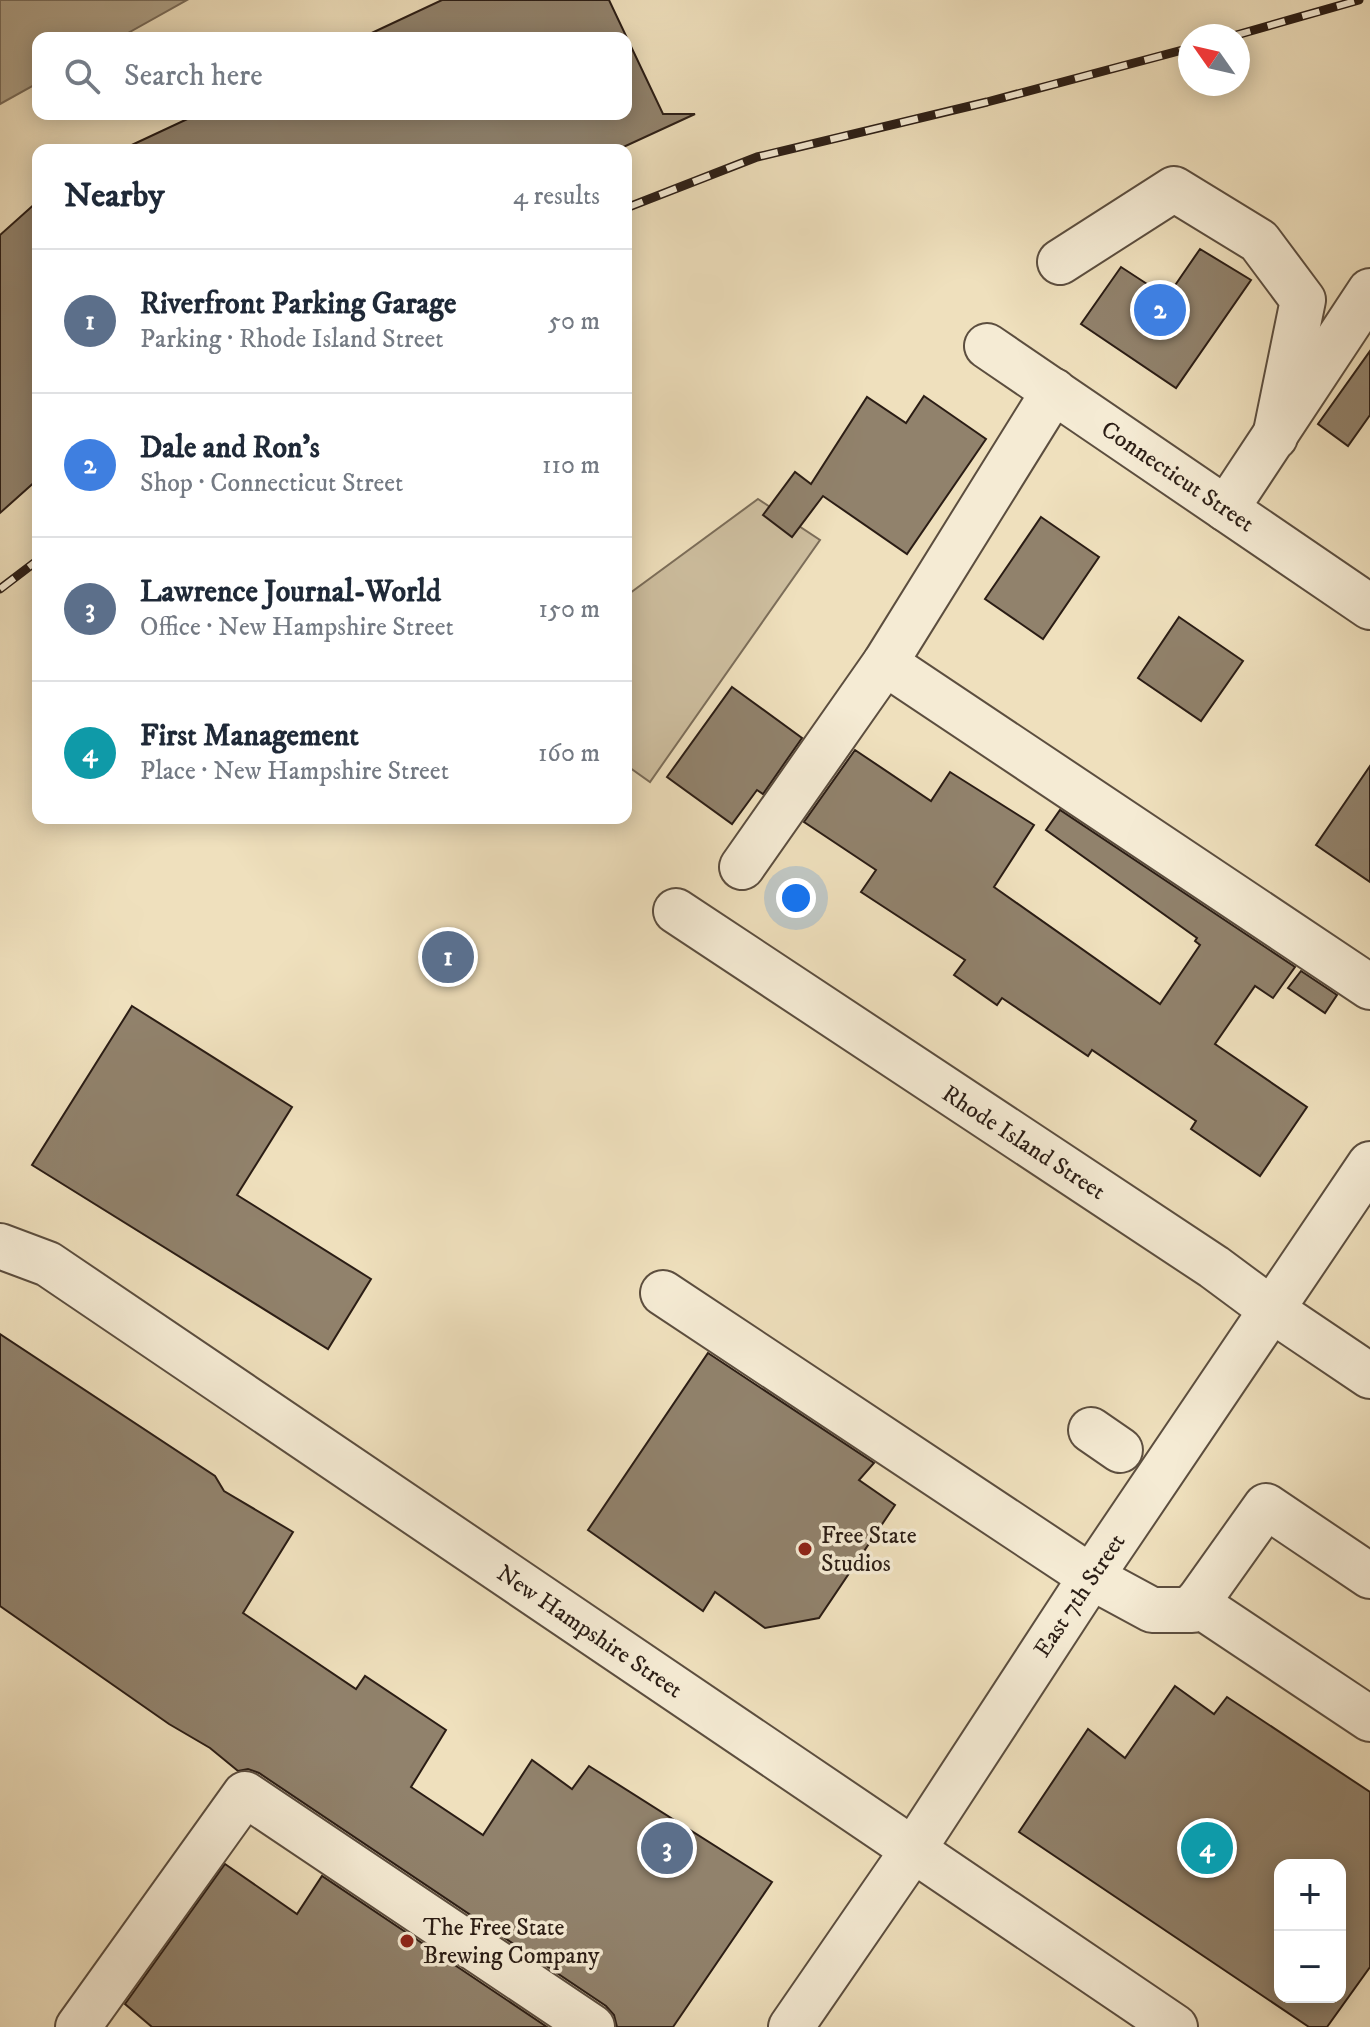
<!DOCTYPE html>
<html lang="en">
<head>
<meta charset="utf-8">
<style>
  body { margin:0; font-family:"IM FELL DW Pica",serif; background:#f2f2f3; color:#1f2937 }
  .controls { position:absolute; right:24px; bottom:24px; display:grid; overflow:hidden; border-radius:16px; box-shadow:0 4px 20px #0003 }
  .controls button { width:72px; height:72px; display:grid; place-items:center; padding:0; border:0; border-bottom:2px solid #e0e1e3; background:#fff; color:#1f2937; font:40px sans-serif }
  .compass { position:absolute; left:1178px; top:24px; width:72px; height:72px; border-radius:50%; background:#fff; box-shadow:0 4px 20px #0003; rotate:304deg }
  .you { position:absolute; left:796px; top:898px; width:28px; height:28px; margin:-20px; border:6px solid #fff; border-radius:50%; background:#1a73e8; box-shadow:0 0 0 12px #1a73e833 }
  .badge { display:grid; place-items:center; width:52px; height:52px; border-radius:50%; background:#0f766e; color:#fff; font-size:26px; font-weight:700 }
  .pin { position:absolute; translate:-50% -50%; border:4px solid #fff; box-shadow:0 2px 8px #0006 }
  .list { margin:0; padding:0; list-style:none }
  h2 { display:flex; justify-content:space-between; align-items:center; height:104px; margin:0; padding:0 32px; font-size:34px }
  h2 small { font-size:26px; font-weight:400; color:#747a83 }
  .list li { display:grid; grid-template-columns:52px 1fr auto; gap:24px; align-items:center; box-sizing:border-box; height:144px; padding:0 32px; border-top:2px solid #e0e1e3 }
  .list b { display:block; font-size:30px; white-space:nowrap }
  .list p { margin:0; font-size:26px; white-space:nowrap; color:#747a83 }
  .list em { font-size:26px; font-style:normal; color:#747a83 }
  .icon { flex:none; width:44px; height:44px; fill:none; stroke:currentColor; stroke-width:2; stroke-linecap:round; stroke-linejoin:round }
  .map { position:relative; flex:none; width:1370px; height:2027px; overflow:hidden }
  .search { position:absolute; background:#fff; box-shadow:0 4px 20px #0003; left:32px; top:32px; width:600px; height:88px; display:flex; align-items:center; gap:20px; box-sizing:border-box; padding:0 28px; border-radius:16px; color:#747a83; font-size:30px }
  .panel { position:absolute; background:#fff; box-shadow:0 4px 20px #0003; left:32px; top:144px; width:600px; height:680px; border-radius:16px }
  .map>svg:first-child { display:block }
  .green { fill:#cebfa0; stroke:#7c6e5a; stroke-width:2 }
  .water { fill:#ac9e84; stroke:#786a58; stroke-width:2 }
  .building { fill:#91826c; stroke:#2b1d15; stroke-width:2; fill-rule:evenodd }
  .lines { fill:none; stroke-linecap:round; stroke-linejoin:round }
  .minor-casing { stroke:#5c4e3f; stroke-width:48 }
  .minor { stroke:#f5ebd4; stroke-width:44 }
  .rail-casing { stroke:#2b1d15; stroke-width:9 }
  .rail { stroke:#f5ebd4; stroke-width:6; stroke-dasharray:18; stroke-linecap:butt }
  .poi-dot { fill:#8f2418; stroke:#f5ebd4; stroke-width:3 }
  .labels { text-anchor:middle; stroke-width:7; stroke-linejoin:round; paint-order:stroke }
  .street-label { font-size:24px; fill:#2b1d15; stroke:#f5ebd4 }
  .poi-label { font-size:24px; fill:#2b1d15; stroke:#f5ebd4; text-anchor:start }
</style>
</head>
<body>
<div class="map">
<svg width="1370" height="2027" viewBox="0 0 1370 2027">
  <rect width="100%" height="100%" fill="#efe0bd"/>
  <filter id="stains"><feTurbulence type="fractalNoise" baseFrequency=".0025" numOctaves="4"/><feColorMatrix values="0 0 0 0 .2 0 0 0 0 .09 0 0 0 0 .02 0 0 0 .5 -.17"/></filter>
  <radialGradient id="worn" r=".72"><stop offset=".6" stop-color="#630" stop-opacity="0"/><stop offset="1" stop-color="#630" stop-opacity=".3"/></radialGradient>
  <path class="green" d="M758 499 820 540 650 782 626 765V596Z"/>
  <path class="water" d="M0 0H187L119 38H38V83L0 104Z"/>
  <g class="building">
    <path d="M442 0H609L663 114H695L617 150H121L198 114H626V38H361Z"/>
    <path d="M38 201V479L0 513V235Z"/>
    <path d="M1200 249 1251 280 1176 388 1081 324 1121 267 1167 297Z"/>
    <path d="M1370 351V415L1348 446 1318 424Z"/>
    <path d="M924 396 986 439 907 554 823 496 792 537 763 515 795 472 811 484 867 397 906 423Z"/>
    <path d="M1041 517 1099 557 1043 639 985 599Z"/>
    <path d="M1179 617 1243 661 1201 721 1138 678Z"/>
    <path d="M732 687 802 738 763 794 757 790 732 824 667 777Z"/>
    <path d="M855 750 931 801 950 772 1034 825 994 887 1160 1004 1200 945 1195 941 1197 938 1046 830 1060 810 1295 967 1273 998 1255 986 1215 1044 1307 1107 1260 1176 1191 1129 1196 1121 1092 1050 1088 1056 1002 998 997 1005 954 975 965 960 861 892 876 870 804 822Z"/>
    <path d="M1370 766V882L1316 845Z"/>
    <path d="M1301 971 1337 995 1325 1013 1288 988Z"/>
    <path d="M132 1006 292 1107 237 1195 371 1279 328 1349 32 1165Z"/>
    <path d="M0 1334 215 1476 224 1491 293 1532 243 1613 356 1689 365 1676 446 1730 411 1787 483 1835 532 1760 572 1789 589 1766 772 1882 673 2027H617L614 2015 606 2006 259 1773 248 1769 238 1771 210 1748 169 1724 0 1606Z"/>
    <path d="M708 1353 874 1463 859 1480 895 1505 819 1618 765 1628 715 1592 703 1611 588 1530Z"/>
    <path d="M1175 1686 1214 1714 1227 1697 1370 1792V1967L1327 2027H1309L1019 1832 1088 1729 1125 1758ZM1280 1865H1340V1997H1280Z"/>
    <path d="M225 1864 297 1914 322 1876 547 2027H152L125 2004Z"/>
  </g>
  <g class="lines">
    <g class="minor-casing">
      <g id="minor">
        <path d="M1060 262 1174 189 1259 241 1303 300 1275 437"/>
        <path d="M987 346 1370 607"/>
        <path d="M1226 509 1370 291"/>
        <path d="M885 663 1370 987"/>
        <path d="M742 867 885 663 1054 391"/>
        <path d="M676 911 1214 1267 1272 1310 1370 1376"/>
        <path d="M0 1246 48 1264 1175 2027"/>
        <path d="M663 1293 1091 1577 1152 1610H1192L1266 1506 1370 1576"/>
        <path d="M1091 1430 1120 1450"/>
        <path d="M1196 1603 1370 1719"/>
        <path d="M78 2027 245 1794 592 2027"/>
        <path d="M791 2027 913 1850 1091 1577 1370 1164"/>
      </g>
    </g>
    <use href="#minor" class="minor"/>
    <g class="rail-casing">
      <g id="rail">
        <path d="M1233 36 1359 0"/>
        <path d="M626 208 757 157 987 102 1190 48"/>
        <path d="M0 589 38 560"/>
      </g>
    </g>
    <use href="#rail" class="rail"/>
  </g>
  <g class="poi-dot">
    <circle cx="805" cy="1549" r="8"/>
    <circle cx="407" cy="1941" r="8"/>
  </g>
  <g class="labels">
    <g class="street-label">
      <text transform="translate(1178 476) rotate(34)" y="8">Connecticut Street</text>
      <text transform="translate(1024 1142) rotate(33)" y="8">Rhode Island Street</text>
      <text transform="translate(1079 1595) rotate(-56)" y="8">East 7th Street</text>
      <text transform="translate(590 1631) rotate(34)" y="8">New Hampshire Street</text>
    </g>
    <g class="poi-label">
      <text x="821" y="1543">Free State<tspan x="821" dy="28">Studios</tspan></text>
      <text x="423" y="1935">The Free State<tspan x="423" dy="28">Brewing Company</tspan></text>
    </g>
  </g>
  <rect width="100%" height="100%" filter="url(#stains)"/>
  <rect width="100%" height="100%" fill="url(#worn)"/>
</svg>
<div class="controls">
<button>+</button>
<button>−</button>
</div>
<svg class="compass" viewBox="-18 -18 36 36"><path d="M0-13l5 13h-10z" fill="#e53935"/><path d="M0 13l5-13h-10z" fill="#747a83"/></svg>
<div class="you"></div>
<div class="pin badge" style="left:448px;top:957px;background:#5c6f8a">1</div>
<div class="pin badge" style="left:1160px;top:310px;background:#3f7fe0">2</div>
<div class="pin badge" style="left:667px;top:1848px;background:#5c6f8a">3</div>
<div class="pin badge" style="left:1207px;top:1848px;background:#0f9aa8">4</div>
<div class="search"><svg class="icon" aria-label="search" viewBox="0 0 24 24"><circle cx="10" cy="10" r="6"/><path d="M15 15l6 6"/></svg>Search here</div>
<section class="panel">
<h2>Nearby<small>4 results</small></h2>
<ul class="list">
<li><span class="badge" style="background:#5c6f8a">1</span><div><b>Riverfront Parking Garage</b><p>Parking · Rhode Island Street</p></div><em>50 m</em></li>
<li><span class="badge" style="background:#3f7fe0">2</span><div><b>Dale and Ron's</b><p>Shop · Connecticut Street</p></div><em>110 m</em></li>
<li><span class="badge" style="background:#5c6f8a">3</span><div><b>Lawrence Journal-World</b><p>Office · New Hampshire Street</p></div><em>150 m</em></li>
<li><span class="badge" style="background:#0f9aa8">4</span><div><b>First Management</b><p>Place · New Hampshire Street</p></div><em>160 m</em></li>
</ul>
</section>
</div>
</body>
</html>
